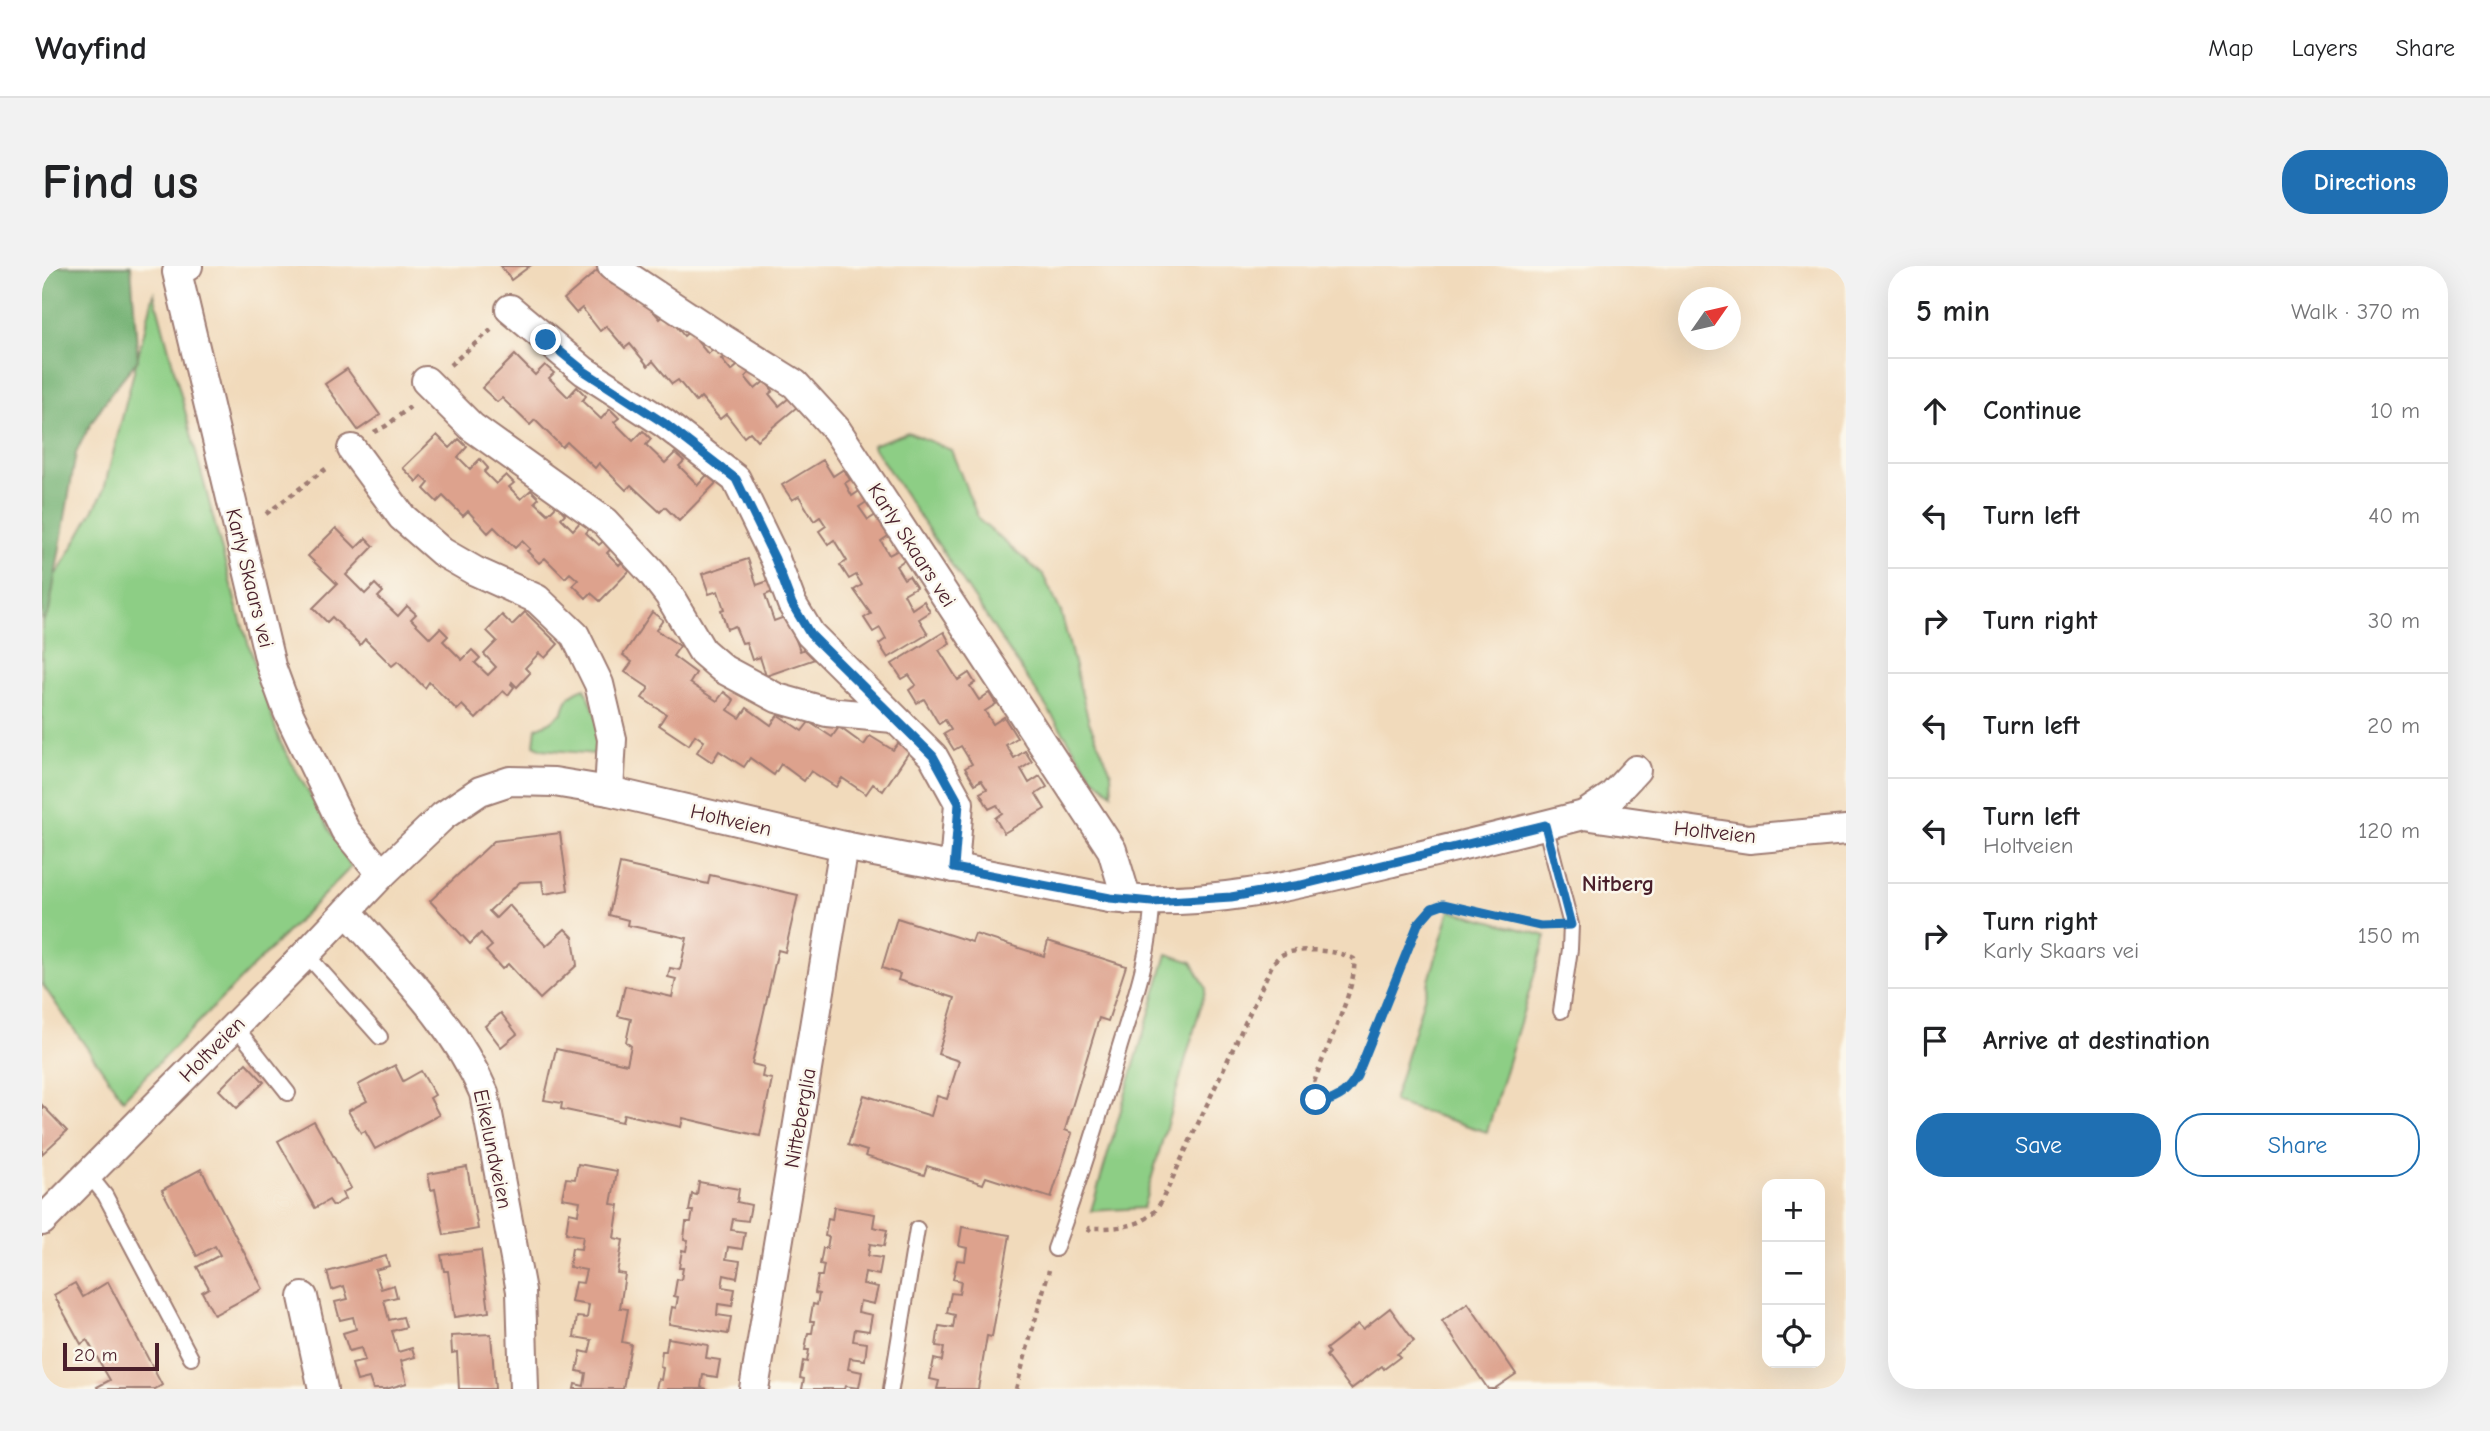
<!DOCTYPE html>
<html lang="en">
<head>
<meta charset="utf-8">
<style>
  body { margin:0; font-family:"Comic Neue",sans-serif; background:#f2f2f2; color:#202124 }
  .controls { position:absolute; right:21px; bottom:21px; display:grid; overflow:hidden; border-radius:14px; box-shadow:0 7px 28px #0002 }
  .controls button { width:63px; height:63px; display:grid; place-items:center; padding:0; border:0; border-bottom:2px solid #e0e0e0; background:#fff; color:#202124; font:35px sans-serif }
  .compass { position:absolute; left:1636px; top:21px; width:63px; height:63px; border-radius:50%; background:#fff; box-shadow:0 7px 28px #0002; rotate:56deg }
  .scale { position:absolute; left:21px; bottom:18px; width:96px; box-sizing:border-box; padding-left:7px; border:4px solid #4a1f2b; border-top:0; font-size:19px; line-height:24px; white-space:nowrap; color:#4a1f2b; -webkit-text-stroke:5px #fbf7ec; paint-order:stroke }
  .stop { position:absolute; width:21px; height:21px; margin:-16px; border:5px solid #1f6fb2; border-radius:50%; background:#fff }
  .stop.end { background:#1f6fb2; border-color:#fff; box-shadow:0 2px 7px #0008 }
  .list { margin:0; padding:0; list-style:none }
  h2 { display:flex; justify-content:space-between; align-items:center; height:91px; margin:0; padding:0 28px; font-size:30px }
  h2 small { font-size:23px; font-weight:400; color:#757577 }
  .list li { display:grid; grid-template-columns:46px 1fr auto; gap:21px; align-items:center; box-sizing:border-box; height:105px; padding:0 28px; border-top:2px solid #e0e0e0 }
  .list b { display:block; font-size:26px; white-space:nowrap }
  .list p { margin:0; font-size:23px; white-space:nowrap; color:#757577 }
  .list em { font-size:23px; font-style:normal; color:#757577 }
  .actions { display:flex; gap:14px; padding:21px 28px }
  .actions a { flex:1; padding:16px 0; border:2px solid #1f6fb2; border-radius:28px; text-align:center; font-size:24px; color:#1f6fb2 }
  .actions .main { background:#1f6fb2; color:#fff }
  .icon { flex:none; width:38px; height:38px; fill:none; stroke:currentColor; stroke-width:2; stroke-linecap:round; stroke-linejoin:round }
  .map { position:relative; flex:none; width:1804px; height:1123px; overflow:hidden; border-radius:28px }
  header { display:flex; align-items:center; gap:42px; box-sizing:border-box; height:98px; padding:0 35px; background:#fff; border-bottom:2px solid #e0e0e0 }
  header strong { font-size:33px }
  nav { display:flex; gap:38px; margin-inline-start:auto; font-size:24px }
  .intro { display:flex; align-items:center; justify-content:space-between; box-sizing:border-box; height:168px; padding:0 42px }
  h1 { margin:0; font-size:49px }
  .button { padding:18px 32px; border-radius:28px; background:#1f6fb2; color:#fff; font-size:24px; font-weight:700 }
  main { display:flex; gap:42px; padding:0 42px }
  aside { flex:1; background:#fff; border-radius:28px; box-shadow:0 7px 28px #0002 }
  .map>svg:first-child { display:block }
  .green { fill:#8dce85; stroke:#6c7658; stroke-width:2 }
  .forest { fill:#72b172; stroke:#5e684e; stroke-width:2 }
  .building { fill:#dda28d }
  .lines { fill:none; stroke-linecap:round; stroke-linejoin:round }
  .lane-casing { stroke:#9e7c73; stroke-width:18 }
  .street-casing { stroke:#9e7c73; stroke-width:32 }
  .path { stroke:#9e7c73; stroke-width:4.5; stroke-dasharray:5 5; stroke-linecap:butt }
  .lane { stroke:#fff; stroke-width:14 }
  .street { stroke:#fff; stroke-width:28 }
  .route { stroke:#1f6fb2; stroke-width:9 }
  .labels { text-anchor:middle; stroke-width:5; stroke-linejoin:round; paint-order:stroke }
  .street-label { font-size:21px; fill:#4a1f2b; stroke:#fbf7ec }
  .neighbourhood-label { font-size:23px; font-weight:bold; fill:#4a1f2b; stroke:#fbf7ec }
</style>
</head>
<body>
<header>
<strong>Wayfind</strong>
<nav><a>Map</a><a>Layers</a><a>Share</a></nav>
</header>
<div class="intro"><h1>Find us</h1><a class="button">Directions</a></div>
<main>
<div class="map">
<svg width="1804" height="1123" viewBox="0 0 1804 1123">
  <rect width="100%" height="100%" fill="#fbf7ec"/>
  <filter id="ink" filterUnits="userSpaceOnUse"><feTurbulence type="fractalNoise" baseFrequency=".0143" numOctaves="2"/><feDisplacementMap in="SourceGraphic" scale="14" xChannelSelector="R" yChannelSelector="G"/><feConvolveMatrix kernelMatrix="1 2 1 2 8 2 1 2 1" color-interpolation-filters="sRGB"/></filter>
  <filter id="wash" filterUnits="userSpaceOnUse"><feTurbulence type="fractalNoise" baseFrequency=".00686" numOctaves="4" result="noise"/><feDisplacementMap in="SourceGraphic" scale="28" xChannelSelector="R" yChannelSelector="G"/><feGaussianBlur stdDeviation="1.57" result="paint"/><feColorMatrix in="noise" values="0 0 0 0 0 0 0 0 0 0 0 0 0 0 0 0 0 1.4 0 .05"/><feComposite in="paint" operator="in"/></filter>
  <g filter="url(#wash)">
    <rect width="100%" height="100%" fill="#f1dabb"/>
    <g class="green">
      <path d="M112 27 195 342 238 476 309 601 81 833 0 718V324L18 303 61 227Z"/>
      <path d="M866 166 909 184 937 254 1001 309 1019 346 1047 456 1069 506 1070 527 1051 511 830 179Z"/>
      <path d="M543 422C556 450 559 458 552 488L500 483 492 479 494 462 508 456 521 446C524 432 530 426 543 422Z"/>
      <path d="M1408 644 1504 670 1445 866 1351 836Z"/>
      <path d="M1125 688 1150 696 1164 722 1101 942 1049 945Z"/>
    </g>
    <path class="forest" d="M0 0H89L96 94C72 121 49 153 34 187L7 346 0 357Z"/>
    <g id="blocks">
      <g class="building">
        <path d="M459 0H488L469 14Z"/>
        <path d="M558 2 570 18 580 9 584 22 595 35 604 27 607 40 618 53 627 45 631 56 642 70 651 62 659 72 655 75 666 88 674 81 683 90 679 93 689 105 699 97 707 107 703 111 713 123 723 115 731 125 727 128 737 140 747 132 755 141 715 174 708 166 702 171 684 148 678 153 659 131 654 136 636 114 630 118 611 95 606 100 588 78 583 82 564 60 558 65 540 42 534 47 522 33Z"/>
        <path d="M473 89 493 109 503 99 512 107 507 112 526 131 535 121 544 130 540 135 559 153 568 143 577 152 572 156 591 175 601 165 609 173 604 179 623 197 633 187 642 195 637 200 656 219 665 209 674 217 637 255 623 241 618 246 589 219 584 224 557 197 553 202 525 176 520 181 493 154 488 159 460 132 455 136 440 122Z"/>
        <path d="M305 103 338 149 316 164 283 118Z"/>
        <path d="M395 169 408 182 417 173 425 181 416 191 428 203 438 193 446 202 442 206 454 218 464 209 472 217 467 221 479 233 489 224 497 232 493 236 506 248 515 239 523 248 519 252 531 264 540 254 548 262 544 267 557 279 567 270 574 277 565 287 577 299 586 290 594 298 558 335 549 327 544 332 531 319 536 314 528 307 523 312 503 292 497 297 485 285 488 283 480 275 473 282 452 261 446 267 426 245 421 250 401 230 395 236 382 223 387 217 380 210 375 216 361 202Z"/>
        <path d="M781 194 791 210 802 203 808 214 803 217 810 230 822 222 829 233 817 241 826 254 837 247 849 268 839 275 847 289 858 283 864 293 854 300 862 313 867 310 874 321 862 328 870 343 882 335 888 346 877 353 886 368 846 392 837 378 844 373 838 362 831 366 822 352 829 348 812 324 820 319 814 309 807 313 798 299 805 295 792 274 786 278 777 265 784 260 778 251 772 255 757 230 750 234 740 219Z"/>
        <path d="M294 262 314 282 324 272 332 280 304 309 323 328 333 318 341 326 336 331 356 350 365 340 374 348 369 353 388 372 398 362 406 370 401 375 420 394 430 384 438 392 433 397 446 409 454 401 442 388 455 375 445 365 460 349 470 359 483 346 516 378 503 392 497 387 483 402 488 407 475 421 470 416 469 418 472 421 466 429 461 425 434 453 420 439 415 444 387 416 383 422 356 395 350 400 323 373 318 379 290 351 285 356 271 342 295 318 266 290Z"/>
        <path d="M706 293 715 319 729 314 733 325 723 329 732 355 745 350 758 385 771 380 776 392 724 410 718 391 710 394 704 376 700 377 693 360 685 363 679 344 682 343 676 325 667 328 660 308Z"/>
        <path d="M610 346 621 354 614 364 638 380 631 390 654 407 648 417 675 435 682 426 692 434 686 444 698 452 705 442 729 459 736 449 760 465 767 456 790 471 797 461 822 479 828 470 851 484 858 475 869 483 841 525 831 518 824 528 800 512 794 521 769 505 762 515 739 498 732 509 708 492 702 501 677 485 670 496 655 486 662 475 653 469 647 479 617 459 624 448 600 432 607 422 583 406 590 396 581 389Z"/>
        <path d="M902 366 908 377 897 384 916 414 927 407 933 417 928 420 937 434 947 427 954 438 943 445 951 458 962 451 975 472 964 479 972 492 983 485 990 496 979 503 987 517 998 510 1005 521 994 528 1003 543 962 567 953 552 960 547 955 539 947 543 938 527 945 523 939 514 933 518 923 502 930 498 919 480 912 484 902 468 909 464 903 454 897 458 882 433 875 437 867 424 874 419 867 409 860 413 850 398Z"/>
        <path d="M518 567 526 624 502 628 500 615 478 616 447 645 454 652 467 639 504 680 523 663 531 671 535 699 498 733 466 698 460 703 444 685 450 680 439 667 428 678 388 635 452 575Z"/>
        <path d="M578 598 666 618 668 609 756 629 743 686 736 684 710 798 722 801 720 811 730 813 718 870 641 852 639 861 582 848 580 856 519 843 520 837 502 834 514 783 585 798 589 780 584 776 589 753 576 750 583 720 630 731 634 713 626 711 628 702 638 704 645 672 585 659 586 654 567 649Z"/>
        <path d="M855 652 930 676 933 668 1002 690 1006 675 1084 700 1066 755 1057 752 1023 864 1030 867 1009 932 944 911 941 918 885 900 882 909 823 890 825 885 806 879 822 829 889 850 895 830 905 833 917 795 896 788 913 732 856 714 858 708 840 702Z"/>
        <path d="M459 747 475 768 459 781 443 760Z"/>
        <path d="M204 797 222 816 195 842 177 824Z"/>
        <path d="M353 799 361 815 379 805 393 829 388 832 397 849 333 883 323 865 319 867 306 845 325 835 316 819Z"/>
        <path d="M0 839 25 865 0 888Z"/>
        <path d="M272 855 309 922 300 927 303 933 291 940 287 934 273 942 236 875Z"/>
        <path d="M536 898 575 905 569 938 577 939 572 972 581 974 575 1007 583 1008 578 1042 586 1043 580 1076 589 1078 581 1123H532L533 1118 542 1120 544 1107 535 1105 539 1085 547 1087 550 1074 532 1071 535 1051 545 1052 547 1039 529 1036 533 1016 541 1017 544 1004 527 1001 530 982 539 983 541 970 524 967 527 946 536 948 538 935 520 932 524 912 533 913Z"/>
        <path d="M425 901 436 963 402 969 393 923 389 924 386 908Z"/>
        <path d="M159 903 221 1023 172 1049 160 1026 167 1022 155 1001 178 989 173 980 155 990 120 924Z"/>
        <path d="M657 916 697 923 695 936 709 939 706 955 691 953 689 964 703 966 700 983 686 981 684 993 698 995 695 1012 682 1009 680 1021 693 1023 690 1040 676 1038 675 1049 689 1051 686 1068 627 1058 630 1041 634 1042 636 1031 632 1030 635 1013 639 1014 641 1002H637L640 984 644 985 646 974 642 973 644 956H649L651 945H647L650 928 655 929Z"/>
        <path d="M792 941 833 948 831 961 845 964 842 980 828 978 826 990 840 992 837 1009 823 1006 821 1018 836 1021 832 1038 818 1035 816 1046 830 1049 827 1065 813 1063 811 1075 825 1077 823 1094 808 1092 806 1103 820 1106 817 1122 803 1120 802 1123H760L762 1113 758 1112 761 1095 765 1096 767 1084H763L766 1067H770L772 1055H768L771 1038 775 1039 777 1028 773 1027 776 1010H780L782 999 778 998 781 982H785L787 971 783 970 786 953 790 954Z"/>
        <path d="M920 961 968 969 950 1071 945 1070 936 1123H895L897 1115 888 1113 892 1093 900 1095 902 1081 894 1080 897 1060 911 1062 913 1049 905 1047 909 1027 917 1028 919 1015 911 1013 915 994 923 995 925 982 917 980Z"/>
        <path d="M439 984 447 1046 412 1051 406 1005H402L399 989Z"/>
        <path d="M344 990 347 1000 333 1004 339 1023 352 1019 355 1031 342 1034 347 1054 361 1051 364 1061 350 1065 356 1086 370 1082 373 1091 359 1095 365 1117 344 1123H331L327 1112 315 1115 310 1098 323 1095 319 1082 307 1085 301 1067 314 1063 311 1051 298 1054 293 1036 306 1033 302 1020 290 1024 285 1006Z"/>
        <path d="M66 1016 120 1119 113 1123H56L55 1121 68 1114 45 1074 39 1078 12 1029 33 1017 41 1031Z"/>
        <path d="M1426 1037 1474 1108 1452 1123H1446L1400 1055Z"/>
        <path d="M1348 1042 1372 1075 1355 1088 1358 1091 1342 1103 1340 1100 1309 1123 1284 1090 1287 1087 1284 1083 1316 1058 1321 1063Z"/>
        <path d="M449 1068 453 1123H417L415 1086 410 1087 409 1070Z"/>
        <path d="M626 1072 666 1079 664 1092 678 1094 675 1111 661 1109 659 1121 665 1123H614L616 1113 619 1114 621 1102 618 1101 620 1085H624Z"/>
      </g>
    </g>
  </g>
  <g filter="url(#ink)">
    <use href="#blocks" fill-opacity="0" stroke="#9e7c73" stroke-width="2"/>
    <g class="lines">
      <g class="lane-casing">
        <g id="lane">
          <path d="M1503 559 1529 659 1528 683 1519 745"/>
          <path d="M264 688 338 771"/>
          <path d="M193 760 246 827"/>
          <path d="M47 909 63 929 149 1092"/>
          <path d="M1013 983C1037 917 1058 850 1077 783 1092 734 1109 687 1110 636"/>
          <path d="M849 1123 875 963"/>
        </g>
      </g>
      <g class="street-casing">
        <g id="street">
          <path d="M146 0 135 6 229 400 246 446 303 564 340 608"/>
          <path d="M570 0 676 70 753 118 794 163 1070 584 1085 634"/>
          <path d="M468 43 542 105 622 157 694 213 733 293 750 338 768 368 891 490 917 537 912 602"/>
          <path d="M384 115 430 161 563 256 610 307 627 329 660 385 681 403 735 432 785 446 851 452"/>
          <path d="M310 183 360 251 400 286 433 305 495 333 533 369 557 418 570 473 567 525"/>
          <path d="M1542 549 1707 573 1804 564"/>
          <path d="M305 645C356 703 412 756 442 827L479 1025 482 1123"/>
          <path d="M0 955 264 688 340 608 401 550 438 525 468 515 512 516 567 525 802 580 1067 632C1166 642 1256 619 1351 596 1415 581 1479 565 1542 549L1570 530 1594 504"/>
          <path d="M261 1031 281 1123"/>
          <path d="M712 1123 802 580"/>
        </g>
      </g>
      <g class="path">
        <path d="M408 99 449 64"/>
        <path d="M332 166 344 160 368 141"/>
        <path d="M224 248 286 201"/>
        <path d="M1046 966 1048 962C1069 962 1096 963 1112 946 1118 940 1122 929 1126 922L1230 699C1231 697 1236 691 1238 690 1253 680 1297 684 1312 693 1316 721 1281 787 1272 817 1271 827 1271 832 1280 837 1298 832 1306 826 1315 810L1376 658 1390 642 1401 638 1498 660H1507"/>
        <path d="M974 1123 1007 1004"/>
      </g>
      <use href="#lane" class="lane"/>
      <use href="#street" class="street"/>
    </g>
  </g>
  <g class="lines" filter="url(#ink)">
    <path class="route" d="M504 74 542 105 622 157 694 213 733 293 750 338 768 368 891 490 917 537 912 602 1068 632 1110 636 1189 631 1259 619 1503 559 1529 659 1498 660 1401 638 1390 642 1376 658 1315 810C1306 826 1298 832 1280 837L1274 834"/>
  </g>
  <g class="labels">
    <g class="street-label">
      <text transform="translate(870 279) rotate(57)" y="7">Karly Skaars vei</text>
      <text transform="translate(208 312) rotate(76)" y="7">Karly Skaars vei</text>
      <text transform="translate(689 554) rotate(13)" y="7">Holtveien</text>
      <text transform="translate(1673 566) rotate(6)" y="7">Holtveien</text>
      <text transform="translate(170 783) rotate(-45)" y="7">Holtveien</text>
      <text transform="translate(758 852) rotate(-80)" y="7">Nitteberglia</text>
      <text transform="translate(451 883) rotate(78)" y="7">Eikelundveien</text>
    </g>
    <g class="neighbourhood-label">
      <text x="1576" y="625">Nitberg</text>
    </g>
  </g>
</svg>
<div class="controls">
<button>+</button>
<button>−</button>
<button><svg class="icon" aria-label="locate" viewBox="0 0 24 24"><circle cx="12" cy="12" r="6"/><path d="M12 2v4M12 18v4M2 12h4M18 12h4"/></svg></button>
</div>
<svg class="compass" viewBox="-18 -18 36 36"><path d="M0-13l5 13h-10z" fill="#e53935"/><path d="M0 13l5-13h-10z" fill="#757577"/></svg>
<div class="scale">20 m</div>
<div class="stop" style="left:1274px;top:834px"></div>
<div class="stop end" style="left:504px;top:74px"></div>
</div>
<aside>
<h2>5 min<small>Walk · 370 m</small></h2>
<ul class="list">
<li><svg class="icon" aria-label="ahead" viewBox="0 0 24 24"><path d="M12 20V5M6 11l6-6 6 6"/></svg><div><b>Continue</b></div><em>10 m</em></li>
<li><svg class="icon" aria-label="left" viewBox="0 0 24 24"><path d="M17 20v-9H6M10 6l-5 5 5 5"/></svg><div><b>Turn left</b></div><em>40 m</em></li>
<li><svg class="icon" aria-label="right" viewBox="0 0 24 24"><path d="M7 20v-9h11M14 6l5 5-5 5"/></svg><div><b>Turn right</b></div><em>30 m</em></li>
<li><svg class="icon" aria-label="left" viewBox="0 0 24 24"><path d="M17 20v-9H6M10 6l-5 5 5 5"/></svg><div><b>Turn left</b></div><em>20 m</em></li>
<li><svg class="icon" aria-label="left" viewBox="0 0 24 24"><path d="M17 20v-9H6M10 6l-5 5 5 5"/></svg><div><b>Turn left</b><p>Holtveien</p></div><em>120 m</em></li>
<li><svg class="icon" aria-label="right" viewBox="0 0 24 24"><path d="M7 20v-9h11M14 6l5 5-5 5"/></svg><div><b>Turn right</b><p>Karly Skaars vei</p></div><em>150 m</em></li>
<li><svg class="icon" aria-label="arrive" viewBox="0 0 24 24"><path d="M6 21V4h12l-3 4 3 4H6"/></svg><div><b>Arrive at destination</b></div></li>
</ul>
<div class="actions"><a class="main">Save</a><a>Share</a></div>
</aside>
</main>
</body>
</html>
